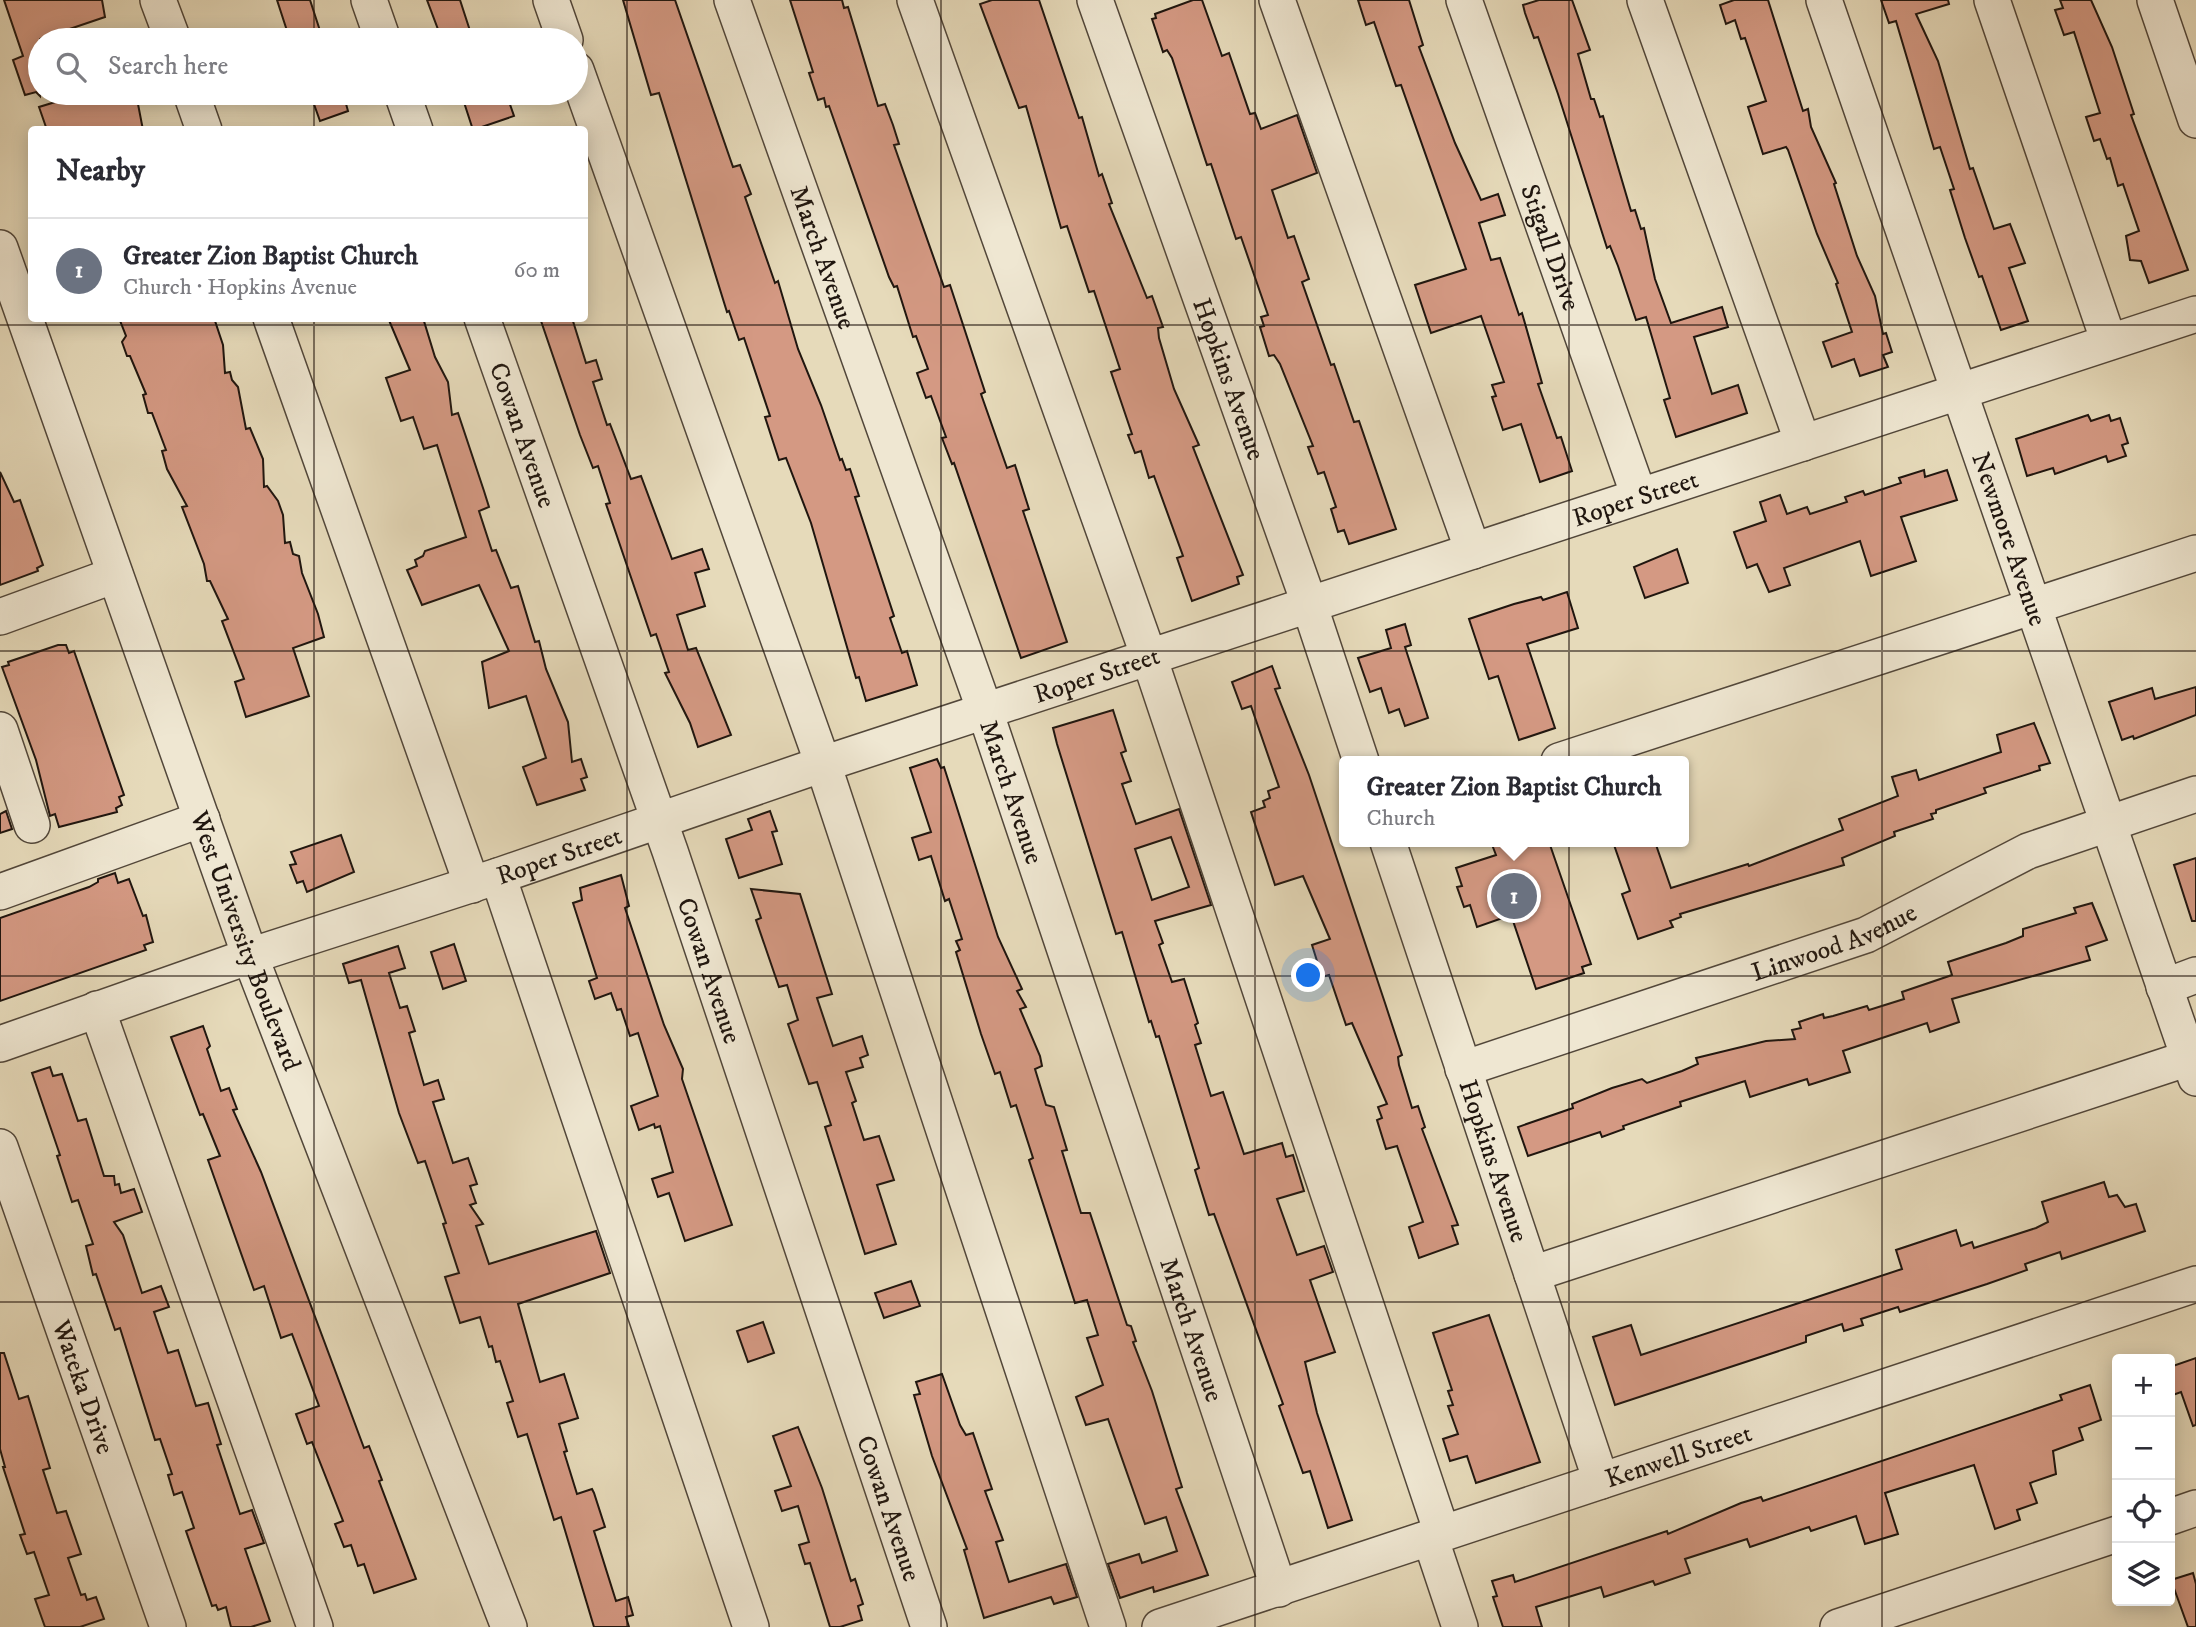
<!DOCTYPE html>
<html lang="en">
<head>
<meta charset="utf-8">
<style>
  body { margin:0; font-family:"IM FELL DW Pica",serif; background:#f7f7f7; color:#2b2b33 }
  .controls { position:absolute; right:21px; bottom:21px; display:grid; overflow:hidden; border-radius:7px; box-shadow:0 4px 18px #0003 }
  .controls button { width:63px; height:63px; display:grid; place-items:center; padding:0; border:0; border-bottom:2px solid #e1e1e2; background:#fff; color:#2b2b33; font:35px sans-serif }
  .you { position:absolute; left:1309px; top:976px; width:24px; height:24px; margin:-18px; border:5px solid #fff; border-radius:50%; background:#1a73e8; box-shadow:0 0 0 10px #1a73e833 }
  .badge { display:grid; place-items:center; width:46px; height:46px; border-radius:50%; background:#8f2418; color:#fff; font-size:23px; font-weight:700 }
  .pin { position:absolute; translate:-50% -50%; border:4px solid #fff; box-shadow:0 2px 7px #0006 }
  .popup { position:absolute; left:1339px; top:756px; width:350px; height:91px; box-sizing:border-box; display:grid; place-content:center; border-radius:7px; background:#fff; filter:drop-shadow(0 2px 5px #0005); font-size:23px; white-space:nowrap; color:#7c7c81 }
  .popup b { font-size:26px; color:#2b2b33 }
  .popup::after { content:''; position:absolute; left:50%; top:100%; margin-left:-14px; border:14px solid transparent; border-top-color:#fff }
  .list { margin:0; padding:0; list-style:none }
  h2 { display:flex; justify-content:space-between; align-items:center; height:91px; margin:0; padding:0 28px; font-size:30px }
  h2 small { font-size:23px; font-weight:400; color:#7c7c81 }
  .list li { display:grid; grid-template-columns:46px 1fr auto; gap:21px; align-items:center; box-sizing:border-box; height:105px; padding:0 28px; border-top:2px solid #e1e1e2 }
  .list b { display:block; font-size:26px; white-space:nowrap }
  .list p { margin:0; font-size:23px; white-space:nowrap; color:#7c7c81 }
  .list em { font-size:23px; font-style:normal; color:#7c7c81 }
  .icon { flex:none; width:38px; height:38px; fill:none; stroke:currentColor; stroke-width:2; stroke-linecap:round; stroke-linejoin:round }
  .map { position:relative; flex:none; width:2196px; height:1627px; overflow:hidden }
  .search { position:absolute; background:#fff; box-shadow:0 4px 18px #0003; left:28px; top:28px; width:560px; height:77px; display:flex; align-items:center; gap:18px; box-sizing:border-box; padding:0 24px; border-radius:38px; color:#7c7c81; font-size:26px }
  .panel { position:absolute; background:#fff; box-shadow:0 4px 18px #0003; left:28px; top:126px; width:560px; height:196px; border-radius:7px }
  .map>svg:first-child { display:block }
  .building { fill:#d49983; stroke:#20160f; stroke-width:2; fill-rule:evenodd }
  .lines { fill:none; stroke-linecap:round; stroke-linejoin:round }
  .minor-casing { stroke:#52473a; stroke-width:38 }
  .minor { stroke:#efe7d2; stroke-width:35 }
  .grid { fill:none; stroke:#20160f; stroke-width:2; stroke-opacity:0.55 }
  .labels { text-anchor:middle; stroke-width:7; stroke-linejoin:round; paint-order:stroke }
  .street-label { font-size:26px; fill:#20160f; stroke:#efe7d2 }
</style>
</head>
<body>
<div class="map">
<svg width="2196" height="1627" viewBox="0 0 2196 1627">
  <rect width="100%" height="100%" fill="#e6daba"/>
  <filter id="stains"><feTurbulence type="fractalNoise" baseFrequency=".00286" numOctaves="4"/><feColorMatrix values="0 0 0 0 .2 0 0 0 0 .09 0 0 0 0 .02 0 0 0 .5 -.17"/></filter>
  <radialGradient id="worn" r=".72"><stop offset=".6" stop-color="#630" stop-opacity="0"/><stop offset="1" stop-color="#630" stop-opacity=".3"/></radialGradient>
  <g class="building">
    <path d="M4 0H102L105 17 40 39V96L36 92 25 95 13 60 23 56Z"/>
    <path d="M277 0H310L323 40H290Z"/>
    <path d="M427 0H460L473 40H442Z"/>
    <path d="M623 0H675L733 167 740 165 751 194 745 197 775 283 778 281 798 349 821 405 840 460 842 459 846 470 850 469 859 496 855 497 894 616 890 618 902 653 907 651 917 685 866 701 859 677 856 678 811 523 786 458 779 460 765 417 770 416 744 338 739 340 729 311 727 312 659 93 651 95Z"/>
    <path d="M790 0H842L844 8 848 7 878 106 885 104 893 125 899 144 894 145 944 287 950 285 985 392 981 394 1007 468 1015 465 1029 509 1023 511 1067 642 1021 658 954 463 952 464 942 438 946 437 931 396 926 398 917 373 928 369 916 336 913 337 897 286 894 287 889 277 829 106 826 107 824 98 818 100 809 73 813 72Z"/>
    <path d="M992 0H1039L1079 118 1082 117 1099 176 1102 174 1112 203 1109 204 1147 298 1152 296 1163 327 1158 328 1159 338 1174 389 1199 445 1193 447 1243 575 1237 577 1239 584 1192 601 1177 558 1183 556 1154 476 1149 478 1141 451 1135 453 1128 435 1132 434 1111 372 1120 369 1094 291 1089 292 1067 226 1061 228 1026 106 1019 108 980 4Z"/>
    <path d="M1193 0H1202L1222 56 1229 53 1250 114 1255 113 1261 129 1297 115 1317 173 1272 190 1288 238 1294 236 1309 279 1302 282 1331 365 1334 364 1354 422 1359 421 1396 529 1349 544 1344 530 1338 532 1331 509 1336 507 1324 472 1318 474 1308 447 1313 446 1280 364 1274 355 1269 356 1260 327 1264 326 1261 317 1268 315 1241 237 1236 239 1211 164 1207 165 1172 58 1167 50 1163 52 1152 19 1156 18 1155 14Z"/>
    <path d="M1358 0H1409L1423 45 1419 47 1455 143 1481 200 1498 194 1505 215 1479 223 1491 260 1500 258 1519 315 1522 313 1542 383 1538 384 1557 438 1561 437 1572 471 1540 482 1521 424 1503 430 1492 397 1496 396 1492 385 1504 382 1481 316 1431 333 1415 285 1466 269 1401 85 1396 86 1374 22 1366 25Z"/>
    <path d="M1539 0H1572L1590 50 1578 54 1591 99H1594L1600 117 1603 116 1631 211 1635 210 1641 229 1644 228 1655 279 1671 323 1722 307 1728 327 1694 337 1712 394 1738 385 1747 413 1676 437 1664 400 1670 398 1646 317 1636 320 1618 266 1610 246 1607 248 1558 94 1538 37 1534 38 1525 13 1523 5Z"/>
    <path d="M1734 0H1768L1803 111 1808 109 1811 127 1836 183 1834 184 1857 256 1875 296 1883 334 1886 333 1892 352 1883 355 1888 367 1860 376 1854 359 1832 367 1823 342 1852 332 1836 284 1838 283 1817 234 1788 150 1786 147 1763 154 1748 107 1766 101 1745 38 1741 39 1735 20 1726 24 1720 5Z"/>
    <path d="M1881 0H1948L1949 4 1916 14 1938 61 1970 169 1973 168 1994 229 2010 224 2025 263 2009 268 2028 321 2001 330 1982 276 1979 277 1965 238 1950 190 1954 189 1940 147 1934 149 1896 21 1889 23Z"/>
    <path d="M2060 0H2091L2112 47 2134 114 2131 115 2188 270 2149 283 2141 261 2130 260 2126 236 2139 231 2123 184 2118 186 2110 158 2107 159 2100 139 2094 141 2086 117 2100 113 2074 32 2064 35 2055 10 2063 8Z"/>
    <path d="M85 93H131L133 102 138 104 143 130H47L39 107Z"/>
    <path d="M310 93H343L348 111 320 121Z"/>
    <path d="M461 93H506L514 116 473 130Z"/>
    <path d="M119 318H214L223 345 225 373 230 372 232 380 238 387 246 429 250 428 263 459 264 487 267 486 278 501 283 515 285 543 290 542 293 554 299 556 302 573 318 614 324 637 293 648 309 696 246 717 235 682 244 679 222 621 228 619 210 581H207L204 564 182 507 187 506 167 469 162 451 166 450 152 413H148L143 395 146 394 130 356H127L122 342 126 336Z"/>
    <path d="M388 318H423L435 357 448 382 452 415 458 413 484 491 489 507 479 511 492 551 496 550 511 588 518 586 535 642 539 641 546 669 568 722 572 762 581 759 587 777 581 779 585 790 537 805 523 767 546 758 526 696 489 708 482 662 509 651 479 585 422 605 407 570 417 566 415 560 423 556 425 551 466 537 437 445 424 449 413 417 401 421 386 378 410 370Z"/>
    <path d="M540 318H572L586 363 596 360 602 379 593 382 607 425 610 424 631 479 641 476 672 559 702 549 709 569 695 573 705 606 677 615 688 650 696 648 731 735 698 747 690 723 665 673 669 672 656 634 651 636 606 504 610 503 598 466 593 468 580 435Z"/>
    <path d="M2088 415 2091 421 2109 415 2111 421 2120 418 2128 443 2122 445 2126 456 2108 462 2106 456 2055 474 2053 468 2027 476 2016 439Z"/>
    <path d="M1924 470 1925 477 1947 470 1957 500 1901 517 1916 561 1871 576 1860 541 1784 568 1790 585 1769 592 1757 564 1747 568 1734 532 1766 521 1760 502 1780 495 1787 514 1807 507 1810 514 1847 502 1845 497 1863 491 1865 495 1901 483 1899 478Z"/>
    <path d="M0 472 14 502 20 500 43 565 37 568 38 571 0 585Z"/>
    <path d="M1677 549 1688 583 1645 598 1634 567Z"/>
    <path d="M1567 592 1578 628 1527 644 1555 728 1519 740 1498 676 1489 679 1469 619 1514 604 1541 597 1543 600Z"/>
    <path d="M1405 624 1411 645 1405 647 1428 718 1405 726 1399 709 1389 713 1381 688 1370 692 1358 658 1391 648 1386 630Z"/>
    <path d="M58 645H66L69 653 74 651 124 795 119 797 122 805 116 808 117 812 59 827 55 814 50 816 36 760 2 667 9 665 8 662Z"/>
    <path d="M1272 666 1280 688 1275 689 1309 775 1385 1003 1402 1055 1398 1057 1399 1065 1412 1108 1418 1106 1425 1127 1422 1129 1458 1225 1452 1226 1458 1244 1419 1258 1409 1227 1423 1222 1397 1146 1386 1149 1377 1120 1382 1118 1378 1107 1387 1104 1352 1023 1346 1025 1329 975 1322 977 1312 945 1330 939 1303 876 1275 885 1251 812 1265 807 1263 801 1270 798 1268 791 1279 787 1251 706 1242 709 1232 682Z"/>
    <path d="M2196 687V715L2134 739 2133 736 2122 740 2109 702 2152 688 2155 699Z"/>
    <path d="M1113 710 1126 751 1121 753 1131 781 1122 784 1136 824 1179 809 1211 905 1155 921 1163 943 1159 945 1172 982 1184 979 1198 1023 1195 1025 1201 1043 1195 1045 1211 1096 1223 1092 1244 1154 1282 1143 1286 1157 1293 1155 1304 1191 1277 1199 1297 1255 1324 1246 1333 1272 1310 1280 1335 1352 1305 1362 1317 1413 1352 1520 1328 1528 1310 1471 1303 1473 1279 1406 1283 1404 1214 1214 1209 1215 1195 1170 1199 1168 1159 1036 1156 1037 1151 1021 1149 1022 1122 932 1116 934 1057 744 1053 728ZM1171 837 1189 887 1152 900 1135 849Z"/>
    <path d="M2034 723 2050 763 2039 766 2040 770 1984 788 1986 793 1936 810V813L1931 814 1933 819 1894 832 1895 836 1842 858 1844 865 1680 914 1681 917 1670 921 1673 927 1638 939 1622 894 1630 891 1613 842H1655L1671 888 1748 864 1749 866 1843 830 1839 819 1898 796 1892 777 1916 770 1919 780 2001 752 1997 735Z"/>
    <path d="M937 759 941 768 944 767 998 937 1022 989 1017 991 1026 1007 1020 1009 1040 1056 1042 1066 1035 1069 1046 1105 1054 1107 1067 1150 1062 1151 1081 1213H1090L1127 1325 1131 1326 1136 1341 1133 1342 1152 1391 1182 1487 1176 1489 1208 1575 1154 1592 1153 1587 1120 1598 1108 1564 1139 1554 1142 1563 1177 1551 1166 1517 1145 1524 1108 1419 1086 1425 1076 1397 1103 1385 1087 1338 1098 1335 1087 1300 1075 1303 1029 1160 1033 1158 1016 1105 1011 1107 1000 1072 995 1074 981 1034 956 952 960 950 956 941 962 939 949 899 945 901 931 856 919 860 912 838 931 832 910 768Z"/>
    <path d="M6 811 12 829 0 833V814Z"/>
    <path d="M770 811 777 831 772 832 782 864 739 878 726 839 752 830 748 819Z"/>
    <path d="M341 835 354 872 307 892 303 881 297 883 290 865 296 864 291 852Z"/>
    <path d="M1491 842H1549L1591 964 1582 967 1584 973 1536 989 1511 915 1477 927 1470 905 1464 907 1457 887 1462 886 1456 868 1496 855Z"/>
    <path d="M2196 858V921H2192L2174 865Z"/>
    <path d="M115 873 118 883 129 879 143 916 146 915 153 942 144 945 146 950 0 1001V918L89 887 98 882V879Z"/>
    <path d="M621 875 629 906 625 908 664 1025 683 1069 682 1079 732 1225 685 1241 669 1193 658 1197 652 1179 673 1172 660 1126 655 1128 654 1124 639 1130 631 1106 658 1096 638 1033 630 1036 621 1009 617 1010 611 993 595 999 589 981 597 978 573 903 582 900 580 888Z"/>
    <path d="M751 889 800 894 832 994 817 998 833 1046 862 1036 868 1055 860 1058 863 1067 846 1072 856 1101 852 1103 864 1140 879 1136 894 1180 877 1185 896 1244 865 1254 825 1127 831 1125 817 1082 809 1084 788 1024 798 1020 787 985 779 987 756 920 761 918Z"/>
    <path d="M2092 903 2107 940 2086 947 2090 960 1952 999 1959 1022 1930 1032 1927 1023 1843 1051 1850 1072 1809 1085 1807 1079 1750 1097 1745 1081 1680 1102 1681 1106 1623 1126 1624 1129 1602 1137 1600 1132 1528 1156 1518 1127 1573 1108 1572 1104 1612 1088 1642 1079 1647 1083 1682 1071 1698 1064 1696 1058 1766 1041 1795 1039 1792 1030 1801 1028 1799 1022 1823 1014 1824 1018 1833 1016 1867 1006 1869 1010 1904 999 1902 992 1952 975 1948 962 2006 943 2023 936V929L2076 913 2074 908Z"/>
    <path d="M454 944 466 981 443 989 431 952Z"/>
    <path d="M398 946 405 968 389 973 400 1008 407 1006 415 1031 409 1033 424 1085 438 1080 444 1099 433 1102 453 1163 468 1158 477 1184 470 1186 476 1203 470 1205 483 1224 476 1226 489 1264 596 1231 610 1273 518 1304 540 1382 564 1374 578 1418 559 1424 567 1451 564 1452 577 1494 592 1489 594 1493 605 1527 594 1531 616 1601 628 1597 633 1615 626 1617 629 1627H594L561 1517 554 1520 527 1434 518 1437 507 1403 513 1401 500 1361 496 1362 492 1346 489 1347 480 1317 460 1323 445 1277 459 1273 443 1224 446 1223 425 1161 418 1163 399 1113 361 980 349 983 343 964Z"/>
    <path d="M203 1026 210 1046 207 1049 221 1091 229 1088 237 1109 233 1110 261 1172 364 1448 369 1446 382 1480 379 1481 416 1579 374 1593 364 1564 358 1566 351 1545 344 1547 335 1524 343 1521 312 1442 307 1444 296 1414 319 1406 292 1334 281 1338 264 1286 254 1290 208 1160 220 1156 203 1114 200 1115 171 1037Z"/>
    <path d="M50 1067 53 1076 62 1074 78 1121 86 1119 104 1176H114L115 1185 119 1184 121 1193 134 1189 142 1212 114 1222 123 1235 142 1293 161 1286 169 1307 154 1312 168 1353 178 1350 196 1406 208 1403 221 1444 217 1445 240 1514 252 1510 264 1543 245 1549 270 1621 251 1627H231L226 1607 218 1610 216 1605 212 1606 186 1531 194 1528 182 1492 174 1495 168 1475 172 1474 160 1439 155 1440 120 1328 115 1330 96 1274 93 1275 86 1246 93 1244 78 1200 72 1202 57 1156 60 1155 32 1073Z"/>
    <path d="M2104 1182 2109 1197 2117 1195 2125 1207 2136 1204 2145 1231 2062 1259 2060 1252 2025 1264 2027 1270 1987 1284 1900 1312 1898 1307 1861 1319 1863 1325 1844 1331 1842 1324 1806 1336V1342L1615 1405 1593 1337 1631 1325 1641 1355 1902 1269 1896 1250 1956 1230 1961 1246 1972 1242 1974 1248 2036 1228 2048 1222 2042 1202Z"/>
    <path d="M911 1281 920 1306 884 1318 875 1293Z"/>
    <path d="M1489 1315 1540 1462 1476 1483 1467 1456 1450 1461 1443 1439 1458 1434 1448 1406 1453 1405 1448 1391 1452 1390 1433 1333Z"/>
    <path d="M763 1322 774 1353 748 1362 737 1331Z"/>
    <path d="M0 1353H4L19 1399 28 1396 50 1468 43 1470 57 1513 66 1511 81 1554 68 1558 81 1595 85 1594 87 1600 96 1597 104 1619 80 1627H45L35 1599 49 1595 34 1552 27 1554 20 1535 25 1534 3 1467H5L0 1449Z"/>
    <path d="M2196 1358V1425L2193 1426 2181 1392 2170 1396V1367Z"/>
    <path d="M942 1374 960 1425 966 1435 973 1433 992 1489 985 1491 1003 1540 996 1542 1009 1582 1066 1564 1077 1597 1054 1604 1051 1597 984 1618 964 1550 967 1549 932 1456 914 1395 920 1394 916 1382Z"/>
    <path d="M2090 1385 2101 1420 2079 1428 2083 1440 2053 1451 2056 1474 2030 1483 2037 1503 2017 1510 2020 1520 1995 1529 1974 1465 1885 1493 1898 1534 1865 1544 1856 1516 1811 1531 1809 1527 1750 1547 1747 1539 1685 1559 1690 1573 1655 1585 1653 1581 1604 1597 1601 1587 1536 1607 1542 1627H1503L1493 1597 1497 1596 1492 1581 1513 1575 1515 1582 1667 1531 1668 1534 1741 1503 1761 1497 1763 1501 2062 1400 2060 1395Z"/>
    <path d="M798 1427 822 1488 851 1581 855 1579 863 1604 858 1606 862 1620 840 1627H830L810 1563 805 1564 799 1545 809 1542 798 1506 782 1511 775 1491 791 1486 773 1436Z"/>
    <path d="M2193 1573 2196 1584V1627H2188L2171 1580Z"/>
  </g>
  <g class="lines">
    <g class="minor-casing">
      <g id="minor">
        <path d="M158 0 173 40"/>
        <path d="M369 0 383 40"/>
        <path d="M551 0 565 40"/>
        <path id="s1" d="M732 0 985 711 1279 1589"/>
        <path d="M915 0 1149 657 1442 1533"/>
        <path id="s2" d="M1095 0 1303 586 1361 761"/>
        <path d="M1277 0 1473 551"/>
        <path id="s3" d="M1464 0 1639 496"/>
        <path d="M1645 0 1803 443"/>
        <path id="s4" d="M1824 0 2196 1078"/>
        <path d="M1992 0 2109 342"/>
        <path d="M2155 0 2196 120"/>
        <path d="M576 70 823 764 1108 1627"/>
        <path d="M191 93 204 130"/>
        <path d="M402 93 415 130"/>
        <path id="s5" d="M0 248 250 956 509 1627"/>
        <path d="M271 318 472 885"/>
        <path id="s6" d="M482 318 670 851 929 1627"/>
        <path d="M0 617 115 575"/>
        <path d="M0 730 32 825"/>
        <path d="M1559 761 2196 553"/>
        <path id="s7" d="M1388 842 1601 1481"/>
        <path d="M498 876 751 1627"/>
        <path d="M0 892 202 819"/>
        <path d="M2164 987 2196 975"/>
        <path d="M97 1009 315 1627"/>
        <path id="s8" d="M0 1044 250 956 498 876 823 764 2196 314"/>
        <path id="s9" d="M1463 1069 1866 935 2028 851 2196 794"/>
        <path id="s10" d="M0 1147 168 1627"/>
        <path d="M1532 1274 2189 1058"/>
        <path d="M2170 1517 2196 1508"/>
        <path d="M1430 1537 1460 1627"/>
        <path id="s11" d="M1160 1627 2196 1284"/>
        <path d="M1838 1627 2117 1534"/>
      </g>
    </g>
    <use href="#minor" class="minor"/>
  </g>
  <path class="grid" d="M314 0V40M627 0V1627M941 0V1627M1255 0V1627M1569 0V1627M1882 0V1627M314 93V130M314 318V1627M0 325H2196M0 651H2196M0 976H2196M0 1302H2196"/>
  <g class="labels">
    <g class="street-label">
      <text dy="9" stroke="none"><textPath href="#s3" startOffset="262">Stigall Drive</textPath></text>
      <text dy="9" stroke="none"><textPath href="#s1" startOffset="273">March Avenue</textPath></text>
      <text dy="9" stroke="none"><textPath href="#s2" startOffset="402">Hopkins Avenue</textPath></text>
      <text dy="9" stroke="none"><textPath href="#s6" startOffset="124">Cowan Avenue</textPath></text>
      <text dy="9" stroke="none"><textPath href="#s8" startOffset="1724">Roper Street</textPath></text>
      <text dy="9" stroke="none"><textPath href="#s4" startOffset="570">Newmore Avenue</textPath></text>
      <text dy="9" stroke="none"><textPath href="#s8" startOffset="1157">Roper Street</textPath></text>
      <text dy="9" stroke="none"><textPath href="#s1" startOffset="840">March Avenue</textPath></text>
      <text dy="9" stroke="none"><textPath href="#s8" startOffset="590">Roper Street</textPath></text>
      <text dy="9" stroke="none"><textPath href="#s5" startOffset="735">West University Boulevard</textPath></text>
      <text dy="9" stroke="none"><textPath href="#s9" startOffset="392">Linwood Avenue</textPath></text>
      <text dy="9" stroke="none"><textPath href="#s6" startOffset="691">Cowan Avenue</textPath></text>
      <text dy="9" stroke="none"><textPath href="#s7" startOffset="336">Hopkins Avenue</textPath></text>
      <text dy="9" stroke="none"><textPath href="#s1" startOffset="1407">March Avenue</textPath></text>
      <text dy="9" stroke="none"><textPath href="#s10" startOffset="254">Wateka Drive</textPath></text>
      <text dy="9" stroke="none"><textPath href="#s11" startOffset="546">Kenwell Street</textPath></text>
      <text dy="9" stroke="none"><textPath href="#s6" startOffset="1258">Cowan Avenue</textPath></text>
    </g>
  </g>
  <rect width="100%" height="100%" filter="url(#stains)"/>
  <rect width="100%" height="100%" fill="url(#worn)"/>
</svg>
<div class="controls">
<button>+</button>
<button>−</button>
<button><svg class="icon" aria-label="locate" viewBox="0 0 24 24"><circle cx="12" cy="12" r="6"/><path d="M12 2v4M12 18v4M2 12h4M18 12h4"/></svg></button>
<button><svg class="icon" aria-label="layers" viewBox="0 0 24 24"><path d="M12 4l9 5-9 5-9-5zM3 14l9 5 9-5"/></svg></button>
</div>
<div class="you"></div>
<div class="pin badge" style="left:1514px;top:896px;background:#6b7280">1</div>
<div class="popup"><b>Greater Zion Baptist Church</b>Church</div>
<div class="search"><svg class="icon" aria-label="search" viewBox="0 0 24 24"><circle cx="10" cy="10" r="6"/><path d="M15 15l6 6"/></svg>Search here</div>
<section class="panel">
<h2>Nearby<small></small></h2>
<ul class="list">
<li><span class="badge" style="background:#6b7280">1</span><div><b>Greater Zion Baptist Church</b><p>Church · Hopkins Avenue</p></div><em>60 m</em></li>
</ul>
</section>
</div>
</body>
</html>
